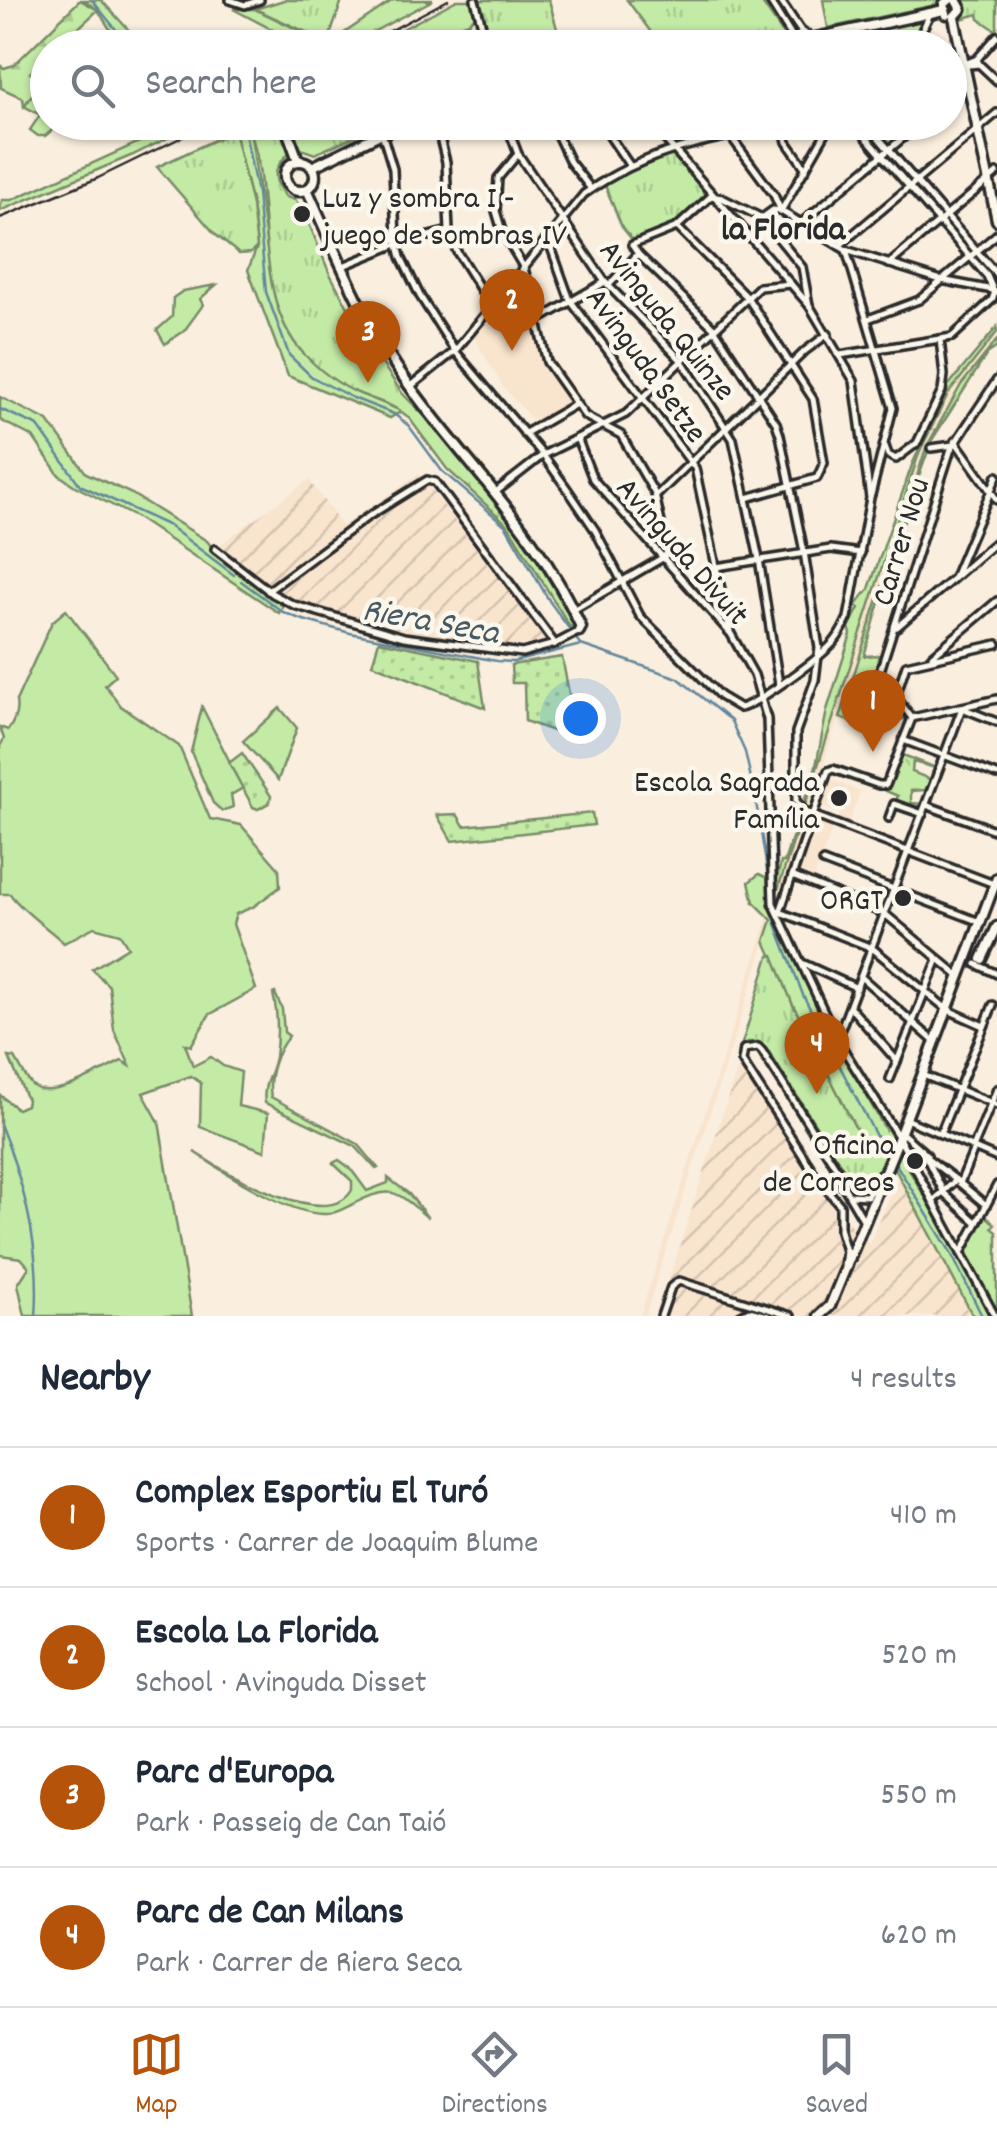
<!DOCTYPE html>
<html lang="en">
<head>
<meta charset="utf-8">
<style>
  body { margin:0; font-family:Dekko,sans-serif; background:#f6f6f7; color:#1f2937 }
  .you { position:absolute; left:580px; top:718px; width:35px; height:35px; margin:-25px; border:8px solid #fff; border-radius:50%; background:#1a73e8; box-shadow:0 0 0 15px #1a73e833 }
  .badge { display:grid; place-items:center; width:65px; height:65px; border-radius:50%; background:#b45309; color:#fff; font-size:32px; font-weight:700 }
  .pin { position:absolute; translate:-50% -82px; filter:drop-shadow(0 2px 5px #0008) }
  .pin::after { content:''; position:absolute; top:52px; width:35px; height:30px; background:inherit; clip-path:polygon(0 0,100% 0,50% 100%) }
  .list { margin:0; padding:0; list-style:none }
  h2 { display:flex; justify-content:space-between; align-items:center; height:130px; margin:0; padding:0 40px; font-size:42px }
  h2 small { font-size:32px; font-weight:400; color:#747a83 }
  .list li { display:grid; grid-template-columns:65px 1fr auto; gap:30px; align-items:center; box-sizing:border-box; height:140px; padding:0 40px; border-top:2px solid #e0e1e3 }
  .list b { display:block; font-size:38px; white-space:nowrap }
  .list p { margin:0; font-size:32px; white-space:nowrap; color:#747a83 }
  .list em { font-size:32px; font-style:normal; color:#747a83 }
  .icon { flex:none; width:55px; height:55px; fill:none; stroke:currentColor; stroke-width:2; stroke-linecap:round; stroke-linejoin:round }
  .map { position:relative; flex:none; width:997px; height:1316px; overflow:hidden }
  .search { position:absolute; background:#fff; box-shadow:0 2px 8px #0004; left:30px; right:30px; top:30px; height:110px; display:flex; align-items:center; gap:25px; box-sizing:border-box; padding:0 35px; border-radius:55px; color:#747a83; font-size:38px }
  .sheet { height:690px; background:#fff }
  nav { display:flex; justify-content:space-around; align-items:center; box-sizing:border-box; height:140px; border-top:2px solid #e0e1e3; background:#fff; font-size:28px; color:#747a83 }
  nav a { display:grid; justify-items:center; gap:5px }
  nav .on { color:#b45309 }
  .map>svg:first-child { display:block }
  .built { fill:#f9e4cd }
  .industrial { fill:url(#industrial-furrows) }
  .grass { fill:#c4eba6; stroke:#788b68; stroke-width:2.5 }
  .forest { fill:url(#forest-firs); stroke:#788b68; stroke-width:2.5 }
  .park { fill:url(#park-tufts); stroke:#788b68; stroke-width:2.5 }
  .garden { fill:url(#garden-dots); stroke:#788b68; stroke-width:2.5 }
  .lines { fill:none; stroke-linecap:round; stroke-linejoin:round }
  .stream { stroke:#62879c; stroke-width:2.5 }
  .minor-casing { stroke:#2b2b2b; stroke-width:12 }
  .secondary-casing { stroke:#2b2b2b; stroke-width:15 }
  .minor { stroke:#fbf7ec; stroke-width:5 }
  .secondary { stroke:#fbf7ec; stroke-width:8 }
  .rail { stroke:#2b2b2b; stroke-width:2.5 }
  .poi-dot { fill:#2b2b2b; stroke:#fbf7ec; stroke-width:4 }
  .labels { text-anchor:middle; stroke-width:9; stroke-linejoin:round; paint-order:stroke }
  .poi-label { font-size:32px; fill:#2b2b2b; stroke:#fbf7ec; text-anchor:end }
  .street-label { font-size:32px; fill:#2b2b2b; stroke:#fbf7ec }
  .neighbourhood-label { font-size:35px; font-weight:bold; fill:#2b2b2b; stroke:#fbf7ec }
  .water-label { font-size:35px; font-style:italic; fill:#475963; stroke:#fbf7ec }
</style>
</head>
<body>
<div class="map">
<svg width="997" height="1316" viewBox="0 0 997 1316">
  <defs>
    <pattern id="industrial-furrows" width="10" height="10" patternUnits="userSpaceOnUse" patternTransform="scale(2.5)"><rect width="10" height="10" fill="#f9e4cd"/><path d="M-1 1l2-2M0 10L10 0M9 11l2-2" fill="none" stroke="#d6c4b0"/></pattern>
    <pattern id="forest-firs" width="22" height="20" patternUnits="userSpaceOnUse" patternTransform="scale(2.5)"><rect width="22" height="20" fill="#c4eba6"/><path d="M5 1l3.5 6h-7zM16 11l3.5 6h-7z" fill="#a9ca8f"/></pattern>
    <pattern id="park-tufts" width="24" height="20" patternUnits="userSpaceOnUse" patternTransform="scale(2.5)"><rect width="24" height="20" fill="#c4eba6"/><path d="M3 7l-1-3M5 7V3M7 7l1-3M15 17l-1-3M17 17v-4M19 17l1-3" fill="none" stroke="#a9ca8f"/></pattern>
    <pattern id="garden-dots" width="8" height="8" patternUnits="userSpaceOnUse" patternTransform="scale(2.5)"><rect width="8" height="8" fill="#c4eba6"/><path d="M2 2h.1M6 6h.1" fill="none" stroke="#a9ca8f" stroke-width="1.8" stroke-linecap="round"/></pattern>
  </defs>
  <rect width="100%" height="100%" fill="#faeede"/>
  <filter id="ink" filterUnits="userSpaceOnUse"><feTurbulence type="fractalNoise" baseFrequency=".01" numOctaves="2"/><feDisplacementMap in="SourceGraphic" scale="20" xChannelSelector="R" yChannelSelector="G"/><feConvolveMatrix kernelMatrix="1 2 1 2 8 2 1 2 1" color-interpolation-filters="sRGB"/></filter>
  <g filter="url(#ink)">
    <g class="built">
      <path d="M499 306 518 322 534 317 548 370 569 401 568 405 536 423 504 388 473 336Z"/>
      <path d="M997 332V340L961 385 926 448 782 891 778 889 786 862 919 453 948 394Z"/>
      <path d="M828 778 860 792 848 824 838 820 840 813 819 805Z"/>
      <path d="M812 817 834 824 813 881 795 871Z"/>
      <path d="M768 918 772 920 645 1316H640Z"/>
    </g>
    <g class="industrial">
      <path d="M420 474 545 641 508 647 406 630 306 605 263 581 218 546 309 480 342 526Z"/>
      <path d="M739 1064 830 1203 869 1244 899 1176 973 1316H657Z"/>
    </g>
    <g class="grass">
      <path d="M84 0H101L138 40 152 47H121L98 10Z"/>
      <path d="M393 0H433L343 48 257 47 273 30 233 9H255L328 44Z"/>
      <path d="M457 0H472L477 15 469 22 404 47 367 48Z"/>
      <path d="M823 0H939L935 5 828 28Z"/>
      <path d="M34 92 47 103 48 122 61 123 45 136H38L30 130 40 115 24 106Z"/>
      <path d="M151 123H198L133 155 0 211 2 200H12L157 134Z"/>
      <path d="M232 123H247L250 129 271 275 356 392 402 411 390 418 288 376 248 270 257 247 252 205 235 135 231 132Z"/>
      <path d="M216 285 200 299 203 305 184 331 165 344 157 330 172 317 173 298 183 291Z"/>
      <path d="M997 327V332L948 394 919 453 778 889 776 883 781 862H784L816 766 827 710 851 634 849 627 859 608 855 606 869 589 912 465 948 386Z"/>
      <path d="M997 340V347L987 354 932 440 909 504 864 656 883 655C872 683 892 696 908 718L867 727 840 718 926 448 961 385Z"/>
      <path d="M0 397 48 421 86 473 132 494 207 541 220 557 283 606 279 613 137 518 75 486 59 475 33 437 0 420Z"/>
      <path d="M66 610 116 675 105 685 121 706 179 746 210 819 241 825 279 869 280 887 253 907 236 914 233 924 256 989 209 1015 191 1046 185 1044 193 1066 211 1057 223 1066 241 1072 238 1106 268 1113 265 1151 200 1127 201 1083 191 1076 143 1093 159 1122 192 1316H25L18 1284 29 1267 21 1258 0 1255V1095L17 1109 26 1105 27 1100 9 1057 15 1058C20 1066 25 1078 32 1085 50 1103 102 1070 122 1061L130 1066 114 1030 109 986 92 969 128 947 120 934 94 927 64 943C46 926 25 914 10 894H0V746L4 739 0 727 8 730C15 721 18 712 16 701L52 622Z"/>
      <path d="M202 707 243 788 231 795 233 807 222 811 213 803 191 752Z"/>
      <path d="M280 708 297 728 278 780 243 741Z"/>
      <path d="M759 874 770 879 772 904 822 1017 885 1129 886 1123 894 1137 892 1141 960 1256 989 1316H973L894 1167 885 1155 860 1137 792 1003 765 941 772 920 754 902 749 882Z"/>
      <path d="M275 993 282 1009 284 1032 289 1036C276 1051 267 1077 271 1097L358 1144 378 1168 376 1169 355 1146 265 1103C262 1084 272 1075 275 1057 278 1036 278 1014 273 994Z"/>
      <path d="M194 1152C223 1171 328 1233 352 1190V1181L333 1163 339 1160 350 1168 367 1191 388 1183V1178L409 1194 428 1218C398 1193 393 1183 355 1203 346 1207 336 1214 326 1214 291 1216 223 1172 194 1152Z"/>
      <path d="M985 1215 995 1224 992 1228 997 1232V1316L967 1253Z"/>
    </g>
    <path class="forest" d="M80 0 98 10 58 47 48 48 47 57 30 73 41 82 24 106 23 98 1 88 0 65 4 68 14 65Z"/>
    <g class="park">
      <path d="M284 0H342L328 42 255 9Z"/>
      <path d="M479 0H549L562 47H490Z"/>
      <path d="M627 0H760L786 38 743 47H662Z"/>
      <path d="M954 0H997V31L979 19 978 14 958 20Z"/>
      <path d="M923 19 918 33 875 47 814 48 813 45Z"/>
      <path d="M469 22 476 47H404Z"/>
      <path d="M247 123H278L289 153C273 168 271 180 286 197L295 200 303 209 329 272 364 337 402 393 442 434 524 536 575 626 570 627 508 525 447 469 409 418C396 405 377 401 360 394 339 385 320 371 304 354 250 297 276 191 247 123Z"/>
      <path d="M289 123H384L315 154 301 149Z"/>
      <path d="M231 132 235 135 252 205 257 247 251 253 239 254 216 235 157 167Z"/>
      <path d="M670 153 706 192V196L676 224 634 242 622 227 604 183Z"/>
      <path d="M898 753 936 768 913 762 912 772 932 780 925 790 911 791V803L925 804 921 812 896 802 898 796 886 791Z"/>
      <path d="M773 955 792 1003 860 1137 885 1155 867 1193 853 1195 845 1184 843 1168 769 1052 759 1042H748L741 1047 769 956Z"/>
    </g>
    <g class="garden">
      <path d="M379 641 478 661 485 708 372 664Z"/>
      <path d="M562 657 578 740 525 721 524 683H512L511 665Z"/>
      <path d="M242 753 271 796 269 803 258 809 253 807 229 763Z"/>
      <path d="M592 813 594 825 452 841 437 815 457 814 464 826Z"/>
    </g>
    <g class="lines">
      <g class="stream">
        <path d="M92 0 131 48"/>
        <path d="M243 122 257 193 266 292 289 355 312 377 353 398 394 414 409 426 442 471 506 526 550 602 580 644"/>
        <path d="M0 409 38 426 80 485 169 526 234 575"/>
        <path d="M241 581 283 612 300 619 350 633 497 661 513 662 581 645 678 678 731 721 745 752 755 796 776 924 803 995 878 1140 889 1154"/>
        <path d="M0 1124C25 1185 41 1250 36 1316"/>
        <path d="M894 1161 950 1251 982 1316"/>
      </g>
      <g class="minor-casing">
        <g id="minor">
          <path d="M230 0 245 5 260 0"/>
          <path d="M475 0 488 48"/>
          <path d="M769 0 794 40"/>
          <path d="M780 0 803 34"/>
          <path d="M883 48 920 35 930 14"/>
          <path d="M977 59 997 36"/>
          <path d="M979 64 997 81"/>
          <path d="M950 70 977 59 979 64 969 65"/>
          <path d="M950 100 968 84"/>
          <path d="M436 122 446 162 449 231 457 252 491 306"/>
          <path d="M506 122 518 154 605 282 682 361 733 439 759 559 779 684"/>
          <path d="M551 122 570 162 591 189"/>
          <path d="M600 122 630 166"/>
          <path d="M650 122 809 305"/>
          <path d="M700 122 718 136"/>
          <path d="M853 122 987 276 994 292"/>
          <path d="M865 122 997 275"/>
          <path d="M784 129 787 142 806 169"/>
          <path d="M382 133 393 169 396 238 401 257 420 296 455 351 543 455 568 490 595 530 640 616 720 696 740 708C757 704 817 660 831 645 839 638 843 628 848 618L870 498 854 381 809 305 802 267 762 218 722 198 711 196"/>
          <path d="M729 134 774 195 781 211"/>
          <path d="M518 154 498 178 496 211 502 231 524 268 547 362 585 416 621 435 655 494 667 552 664 557"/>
          <path d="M781 211 846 250 941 280 993 290"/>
          <path d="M781 211 832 122"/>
          <path d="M762 218 773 210 781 211"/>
          <path d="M801 223 922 122"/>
          <path d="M677 227 747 297 813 399 824 463 817 478 747 498"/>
          <path d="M548 239 570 300 695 468 730 631"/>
          <path d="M839 246 997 113"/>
          <path d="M846 250 893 408 871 495"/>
          <path d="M638 254 714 328 776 423 780 435 804 552 819 648 815 680 796 732V801L805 812 994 884"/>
          <path d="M889 264 997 173"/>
          <path d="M343 266 397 244 449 231"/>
          <path d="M609 285 638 254 632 245 677 227 711 196"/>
          <path d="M868 319 919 300 997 234"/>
          <path d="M537 321 605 282"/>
          <path d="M840 355 940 339"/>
          <path d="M410 387 455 351 584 194C646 150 713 137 787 127L794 122"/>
          <path d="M524 434 576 404"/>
          <path d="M577 438 593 479 731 634 754 675 767 719 773 903 837 1039 899 1138 995 1316"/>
          <path d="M955 441 997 500"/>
          <path d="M885 446 888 455 896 459 917 443 942 391 944 375 940 339 952 337 992 300 995 292"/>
          <path d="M931 448 953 445"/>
          <path d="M497 491 543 455 626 414 759 287 791 284"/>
          <path d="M656 496 805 351 828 334"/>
          <path d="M215 549 273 594 294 605 404 637 522 653 555 644 578 632"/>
          <path d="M716 567 831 549 861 553"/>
          <path d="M955 575 997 476"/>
          <path d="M268 591 366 518 427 480 435 482 555 644"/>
          <path d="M573 610 664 557"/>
          <path d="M897 627 997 541"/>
          <path d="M932 656 997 601"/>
          <path d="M896 696 906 665 997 644"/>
          <path d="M912 718 886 785H879L833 769 828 771 780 912 872 948 948 1010 984 1026"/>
          <path d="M912 718 881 678 880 671 951 449 997 380"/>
          <path d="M912 718 997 699"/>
          <path d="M903 740 997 775"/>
          <path d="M926 805 997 831"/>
          <path d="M889 818 894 804 923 814"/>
          <path d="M823 862 980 922"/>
          <path d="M792 876 885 914 959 976"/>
          <path d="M802 963 857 988"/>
          <path d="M976 964 997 974"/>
          <path d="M861 977 934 1041"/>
          <path d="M850 1007 897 1061"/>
          <path d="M837 1039 962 708 997 722"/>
          <path d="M923 1075 997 1105"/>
          <path d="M890 1079 938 959"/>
          <path d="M906 1119 997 1158"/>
          <path d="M901 1132 927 1155"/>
          <path d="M940 1134 993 1005"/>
          <path d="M973 1148 997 1089"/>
          <path d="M926 1157 944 1193 977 1223"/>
          <path d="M926 1157 956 1180 933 1201"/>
          <path d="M956 1180 986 1205"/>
          <path d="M960 1183 974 1149"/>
          <path d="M850 1195 867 1196 880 1174"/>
          <path d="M961 1253 997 1185"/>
          <path d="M844 1266 846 1251 840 1231V1205L818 1179 742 1061 744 1049 758 1047 762 1051 837 1169 841 1182 864 1221"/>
          <path d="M661 1316 671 1287 679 1281 791 1316"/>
          <path d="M739 1316 749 1311 768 1316"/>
        </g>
      </g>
      <g class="secondary-casing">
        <g id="secondary">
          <path d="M946 14 944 4 949 0"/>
          <path d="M954 17 997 220"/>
          <path d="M954 17 961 9 956 0"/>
          <path d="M811 39 944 10"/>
          <path d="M795 48 794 40 803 34 811 39"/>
          <path d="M284 122 298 160"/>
          <circle cx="300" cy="176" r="15"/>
          <path d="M312 167 382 133 419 122"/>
          <path d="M307 189C339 259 363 322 409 385 469 469 537 528 581 627L579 631"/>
          <path d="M982 959 997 927"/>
          <path d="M819 1316 830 1306 894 1150 997 878"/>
        </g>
      </g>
      <use href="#minor" class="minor"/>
      <use href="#secondary" class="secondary"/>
      <g class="rail">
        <path d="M358 48 448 0"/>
        <path d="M0 218 98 178 213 122"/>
      </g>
    </g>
  </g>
  <g class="poi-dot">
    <circle cx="302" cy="214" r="10"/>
    <circle cx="839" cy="798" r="10"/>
    <circle cx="903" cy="898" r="10"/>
    <circle cx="915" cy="1161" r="10"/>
  </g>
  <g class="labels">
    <g class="poi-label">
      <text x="322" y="207" text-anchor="start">Luz y sombra I -<tspan x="322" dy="37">juego de sombras IV</tspan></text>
      <text x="819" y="791">Escola Sagrada<tspan x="819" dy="37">Família</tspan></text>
      <text x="883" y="909">ORGT</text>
      <text x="895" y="1154">Oficina<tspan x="895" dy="37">de Correos</tspan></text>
    </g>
    <g class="street-label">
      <text transform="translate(669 319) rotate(51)" y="11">Avinguda Quinze</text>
      <text transform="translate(648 364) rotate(54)" y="11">Avinguda Setze</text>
      <text transform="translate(899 541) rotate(-73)" y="11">Carrer Nou</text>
      <text transform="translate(684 550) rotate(49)" y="11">Avinguda Divuit</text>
    </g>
    <g class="neighbourhood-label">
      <text x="783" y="239">la Florida</text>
    </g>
    <g class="water-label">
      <text transform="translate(431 619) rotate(10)" y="12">Riera Seca</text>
    </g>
  </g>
</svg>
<div class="you"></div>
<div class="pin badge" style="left:873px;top:752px">1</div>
<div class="pin badge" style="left:512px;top:351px">2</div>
<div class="pin badge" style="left:368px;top:383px">3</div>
<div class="pin badge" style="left:817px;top:1094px">4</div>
<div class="search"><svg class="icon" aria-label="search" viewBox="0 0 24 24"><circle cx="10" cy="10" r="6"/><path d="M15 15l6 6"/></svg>Search here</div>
</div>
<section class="sheet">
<h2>Nearby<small>4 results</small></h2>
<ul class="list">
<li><span class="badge">1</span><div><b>Complex Esportiu El Turó</b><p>Sports · Carrer de Joaquim Blume</p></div><em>410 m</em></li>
<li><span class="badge">2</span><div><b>Escola La Florida</b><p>School · Avinguda Disset</p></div><em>520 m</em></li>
<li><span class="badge">3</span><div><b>Parc d'Europa</b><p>Park · Passeig de Can Taió</p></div><em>550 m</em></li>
<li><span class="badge">4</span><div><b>Parc de Can Milans</b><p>Park · Carrer de Riera Seca</p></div><em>620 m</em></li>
</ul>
</section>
<nav>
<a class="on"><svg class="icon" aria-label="map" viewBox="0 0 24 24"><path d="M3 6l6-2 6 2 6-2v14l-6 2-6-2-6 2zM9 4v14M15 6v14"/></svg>Map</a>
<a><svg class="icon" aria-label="directions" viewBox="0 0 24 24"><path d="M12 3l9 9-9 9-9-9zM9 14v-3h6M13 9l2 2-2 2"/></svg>Directions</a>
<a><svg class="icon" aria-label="saved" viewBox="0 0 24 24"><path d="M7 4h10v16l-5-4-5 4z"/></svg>Saved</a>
</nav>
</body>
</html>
